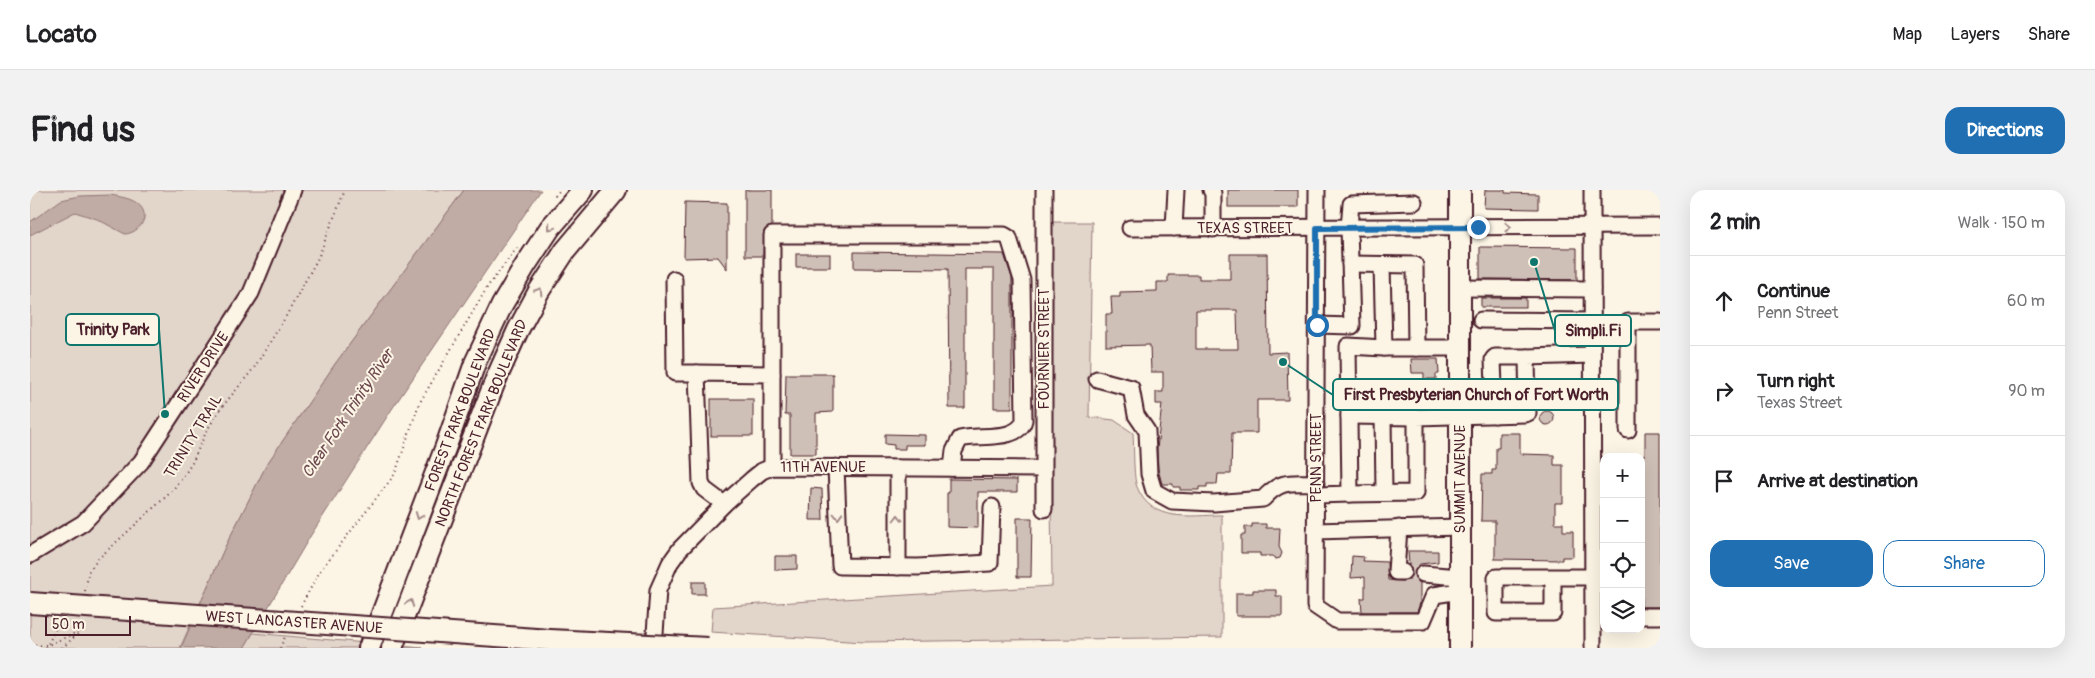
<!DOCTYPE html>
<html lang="en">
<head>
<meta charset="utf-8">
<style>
  body { margin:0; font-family:Pangolin,sans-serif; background:#f2f2f2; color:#202124 }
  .controls { position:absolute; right:15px; bottom:15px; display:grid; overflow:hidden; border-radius:10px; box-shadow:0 5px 20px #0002 }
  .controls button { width:45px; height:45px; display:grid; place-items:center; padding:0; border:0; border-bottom:1px solid #e0e0e0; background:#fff; color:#202124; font:25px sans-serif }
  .scale { position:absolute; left:15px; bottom:12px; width:86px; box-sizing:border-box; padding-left:5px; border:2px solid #4a1f2b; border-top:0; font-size:14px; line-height:18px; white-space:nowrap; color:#4a1f2b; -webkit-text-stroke:4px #fcf5e5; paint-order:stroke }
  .stop { position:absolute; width:15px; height:15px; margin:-11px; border:4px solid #1f6fb2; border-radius:50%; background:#fff }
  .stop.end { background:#1f6fb2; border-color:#fff; box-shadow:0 1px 5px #0008 }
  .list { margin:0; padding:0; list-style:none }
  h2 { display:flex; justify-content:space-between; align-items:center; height:65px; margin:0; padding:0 20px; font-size:21px }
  h2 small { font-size:16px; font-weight:400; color:#757577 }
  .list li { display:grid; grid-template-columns:32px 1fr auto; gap:15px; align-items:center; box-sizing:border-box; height:90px; padding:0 20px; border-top:1px solid #e0e0e0 }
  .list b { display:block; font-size:19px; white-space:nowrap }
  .list p { margin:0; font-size:16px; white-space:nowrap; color:#757577 }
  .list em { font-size:16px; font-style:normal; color:#757577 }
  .actions { display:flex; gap:10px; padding:15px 20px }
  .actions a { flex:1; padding:11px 0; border:1px solid #1f6fb2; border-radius:15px; text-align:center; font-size:18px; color:#1f6fb2 }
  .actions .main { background:#1f6fb2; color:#fff }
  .icon { flex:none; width:28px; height:28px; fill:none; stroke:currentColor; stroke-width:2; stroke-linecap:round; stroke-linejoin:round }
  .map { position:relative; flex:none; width:1630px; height:458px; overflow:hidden; border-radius:15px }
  header { display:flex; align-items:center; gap:30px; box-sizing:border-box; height:70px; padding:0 25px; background:#fff; border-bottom:1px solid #e0e0e0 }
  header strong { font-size:24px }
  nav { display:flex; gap:28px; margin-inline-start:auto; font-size:18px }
  .intro { display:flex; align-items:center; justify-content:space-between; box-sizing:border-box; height:120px; padding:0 30px }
  h1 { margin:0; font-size:35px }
  .button { padding:12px 22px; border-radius:15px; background:#1f6fb2; color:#fff; font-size:18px; font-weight:700 }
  main { display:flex; gap:30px; padding:0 30px }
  aside { flex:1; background:#fff; border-radius:15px; box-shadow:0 5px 20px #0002 }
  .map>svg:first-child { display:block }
  .green { fill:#e2d5ca; stroke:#967a7a }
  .water { fill:#c0aca5; stroke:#917474 }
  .building { fill:#cfc0b7; stroke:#4a1f2b; fill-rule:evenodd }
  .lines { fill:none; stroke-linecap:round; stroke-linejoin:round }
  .minor-tunnel { stroke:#d8cac0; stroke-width:15; stroke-dasharray:15 8; stroke-linecap:butt }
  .minor-casing { stroke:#4a1f2b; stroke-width:19 }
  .major-casing { stroke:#4a1f2b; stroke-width:24 }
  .path { stroke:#4a1f2b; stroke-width:2; stroke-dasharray:1 4; stroke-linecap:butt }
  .minor { stroke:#fcf5e5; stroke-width:15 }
  .major { stroke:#fcf5e5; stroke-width:20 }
  .major-bridge-casing { stroke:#4a1f2b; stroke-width:24; stroke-linecap:butt }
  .major-bridge { stroke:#fcf5e5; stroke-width:20 }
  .oneway { stroke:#a38a88 }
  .route { stroke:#1f6fb2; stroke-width:6 }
  .labels { text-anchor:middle; stroke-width:4; stroke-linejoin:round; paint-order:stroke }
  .street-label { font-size:15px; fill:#4a1f2b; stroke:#fcf5e5 }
  .water-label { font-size:16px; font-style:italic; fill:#6d4950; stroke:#fcf5e5 }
  .leader { fill:none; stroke:#0f766e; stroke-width:2 }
  .callout-dot { fill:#0f766e; stroke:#fcf5e5; stroke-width:2 }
  .callout { fill:#fcf5e5; stroke:#0f766e; stroke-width:2 }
  .callout-label { font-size:16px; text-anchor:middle; font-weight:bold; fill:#4a1f2b }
</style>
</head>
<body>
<header>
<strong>Locato</strong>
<nav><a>Map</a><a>Layers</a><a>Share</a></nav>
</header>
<div class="intro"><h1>Find us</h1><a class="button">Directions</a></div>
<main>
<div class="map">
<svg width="1630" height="458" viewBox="0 0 1630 458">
  <rect width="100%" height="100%" fill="#fcf5e5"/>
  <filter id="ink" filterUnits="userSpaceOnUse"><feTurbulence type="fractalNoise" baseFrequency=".02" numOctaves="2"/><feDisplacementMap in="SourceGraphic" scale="10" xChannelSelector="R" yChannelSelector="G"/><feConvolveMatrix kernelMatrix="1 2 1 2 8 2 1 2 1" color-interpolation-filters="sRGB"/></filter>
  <g filter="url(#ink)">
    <g class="green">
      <path d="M0 0H434L305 174 237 274 195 357 150 458H0Z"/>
      <path d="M1018 32H1062L1059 227 1084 230 1103 243C1104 256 1103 287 1107 297 1122 334 1160 325 1192 325V447L833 452 681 442 683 417 1022 396Z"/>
      <path d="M223 443 393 458H214Z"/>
    </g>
    <g class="water">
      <path d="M434 0H511L362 219 281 345 214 458H151L195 357 237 274 305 174Z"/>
      <path d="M81 5C90 7 101 8 108 14 122 25 110 43 95 44L67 29 45 22 0 45V32L31 10 50 6Z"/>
    </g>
    <g class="building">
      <path d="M715 0H742V36L734 41 733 66H715Z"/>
      <rect x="1198" y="0" width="70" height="17"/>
      <path d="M1455 0H1475V3L1508 4V19L1454 18Z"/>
      <path d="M655 12 697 13V79L688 67 654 68Z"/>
      <path d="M1450 57 1547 58V90L1450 89Z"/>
      <path d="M824 62 974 64 982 88V218H964V79H935V218H919L918 79 824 78Z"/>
      <rect x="766" y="64" width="34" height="13"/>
      <path d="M1200 64H1237L1238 163 1257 162 1258 210H1227V243H1202L1201 284H1188L1187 294H1177V297H1169V300H1150V297H1143V294H1132L1128 279 1127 259 1132 214H1126V202H1133V182H1121L1120 155 1076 156V124H1082L1081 107H1090V102L1127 101V92H1138V85H1169V89H1200ZM1166 120H1207L1208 159H1166Z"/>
      <rect x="1451" y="108" width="45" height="9"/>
      <path d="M1381 169H1408L1409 184H1406V189H1394V183H1382Z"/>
      <path d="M756 184H803V222L786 223V264H760V225H755Z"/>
      <rect x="681" y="209" width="42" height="37"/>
      <circle cx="1517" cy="228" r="7"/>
      <path d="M1615 242H1630V417H1611V265H1615Z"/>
      <path d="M1469 243H1490V264L1524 265V275H1533V313H1525V333H1533V341H1543V367H1532V370L1465 369V331H1451L1452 284H1462V280H1466V258H1469Z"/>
      <path d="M855 244 895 245V255H875V259H864V255L855 254Z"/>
      <path d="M919 289 987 290V302H948V338L917 337V303H919Z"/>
      <path d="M781 298 792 299 793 330H780Z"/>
      <path d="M987 328H1002L1001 387H987Z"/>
      <path d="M1222 334H1236V338H1250L1249 357 1252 363 1250 368 1246 369 1242 366H1230V363H1211V345H1215V337H1222Z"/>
      <path d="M1378 361H1408V372L1390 374 1384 383 1385 388 1390 393V413L1387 422H1332L1331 408H1335V387L1321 388 1322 366 1334 367 1333 371 1357 372 1358 390 1373 391 1380 390 1382 382 1379 375Z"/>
      <path d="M745 366H767V379L745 380Z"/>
      <rect x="662" y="392" width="13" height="12"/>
      <path d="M1223 400H1246V406H1252V426H1206V403H1223Z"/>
    </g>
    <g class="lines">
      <path class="minor-tunnel" d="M1373 382 1393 384"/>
      <g class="minor-casing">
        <g id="minor">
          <path d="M1181 0 1183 3V39"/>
          <path d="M1287 0 1285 416 1307 431H1393L1404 405 1430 401"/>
          <path d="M1562 0 1563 458"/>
          <path d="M1100 38 1630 36"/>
          <path d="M1144 38 1146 0"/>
          <path d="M1320 74 1385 75 1386 158H1429"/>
          <path d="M1352 75 1354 158H1386"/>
          <path d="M644 89 645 183H667"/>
          <path d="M1429 98 1562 99"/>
          <path d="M1451 130 1562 131"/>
          <path d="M1287 135 1322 136 1319 38 1321 14 1384 12"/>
          <path d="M742 184V45H974L979 48 992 90 994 230C989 252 948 244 930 249L924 261 922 278"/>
          <path d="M1067 189 1101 198 1106 225 1117 241 1119 284 1124 301 1142 311 1184 313 1233 309C1251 289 1261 293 1286 293"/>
          <path d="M1465 225 1463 169 1465 167H1497"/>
          <path d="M1319 226 1386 227"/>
          <path d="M1353 226 1354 303"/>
          <path d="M1598 240V132H1630"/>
          <path d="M806 277 810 376 888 377 960 373 962 317"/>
          <path d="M868 278V377"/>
          <path d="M1320 304 1386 303V227L1495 224 1498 223 1497 167 1562 165"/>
          <path d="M1286 305 1320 304 1318 156 1354 158"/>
          <path d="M694 314 674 299 671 293 667 183 742 184V277"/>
          <path d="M1014 319V0"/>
          <path d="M1369 338 1366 382H1373"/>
          <path d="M1285 341 1430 337"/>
          <path d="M0 365 53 333 111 272 221 103 263 0"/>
          <path d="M1393 384 1430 387"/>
          <path d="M1523 387V423H1466V387H1563"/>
          <path d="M1611 426H1630"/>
          <path d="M624 458 628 400 640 373 650 359 694 314 722 289 732 281 742 277 1013 279"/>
        </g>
      </g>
      <g class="major-casing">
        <g id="major">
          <path d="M1430 0V458"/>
          <path d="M339 458 416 256 445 173 472 115 495 76 520 38 553 0"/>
          <path d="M362 458 466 189 488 140 509 101 535 61 586 0"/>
        </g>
      </g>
      <g class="path">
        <path d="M525 6 530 0"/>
        <path d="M55 401 59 381 69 368 141 302 153 287 162 273 177 240 192 217 224 178 255 128 288 68 315 0"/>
        <path d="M271 416 290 381 365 284 389 214 458 96 487 58"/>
        <path d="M0 456 18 455 50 441"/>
        <path d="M16 458 26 438 24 430"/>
        <path d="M32 458 52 440 53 433"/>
        <path d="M250 458 255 447"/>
      </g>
      <use href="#minor" class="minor"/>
      <use href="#major" class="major"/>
      <g class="major-bridge-casing">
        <path id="major-bridge" d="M0 413 520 450 678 458"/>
      </g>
      <use href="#major-bridge" class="major-bridge"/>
    </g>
    <defs><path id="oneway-chevron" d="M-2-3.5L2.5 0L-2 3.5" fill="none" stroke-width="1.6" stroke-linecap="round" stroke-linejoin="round" transform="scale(1.25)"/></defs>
    <g class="oneway">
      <use href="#oneway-chevron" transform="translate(521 37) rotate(129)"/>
      <use href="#oneway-chevron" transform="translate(1478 37)"/>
      <use href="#oneway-chevron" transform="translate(509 101) rotate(-58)"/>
      <use href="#oneway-chevron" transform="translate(389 326) rotate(111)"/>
      <use href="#oneway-chevron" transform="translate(808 326) rotate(88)"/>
      <use href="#oneway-chevron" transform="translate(868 328) rotate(-90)"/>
      <use href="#oneway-chevron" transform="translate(380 413) rotate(-69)"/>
    </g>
  </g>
  <g class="lines" filter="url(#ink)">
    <path class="route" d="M1287 135V38L1448 37"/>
  </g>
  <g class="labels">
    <g class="street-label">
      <text x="1215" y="43">TEXAS STREET</text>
      <text transform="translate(1014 159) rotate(-90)" y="5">FOURNIER STREET</text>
      <text transform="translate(173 177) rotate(-57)" y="5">RIVER DRIVE</text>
      <text transform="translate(430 220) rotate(-69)" y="5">FOREST PARK BOULEVARD</text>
      <text transform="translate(451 233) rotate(-68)" y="5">NORTH FOREST PARK BOULEVARD</text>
      <text transform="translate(163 246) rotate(-58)" y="5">TRINITY TRAIL</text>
      <text transform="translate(1286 268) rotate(-90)" y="5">PENN STREET</text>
      <text x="793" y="282">11TH AVENUE</text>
      <text transform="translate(1430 289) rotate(-90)" y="5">SUMMIT AVENUE</text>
      <text transform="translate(264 432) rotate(4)" y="5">WEST LANCASTER AVENUE</text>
    </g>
    <g class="water-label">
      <text transform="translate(317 223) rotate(-56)" y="6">Clear Fork Trinity River</text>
    </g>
  </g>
  <path class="leader" d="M135 224L129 139M1504 72L1525 141M1253 172L1303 205"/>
  <g class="callout-dot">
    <circle cx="135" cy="224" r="5"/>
    <circle cx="1504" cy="72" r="5"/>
    <circle cx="1253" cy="172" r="5"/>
  </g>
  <g class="callout">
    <rect x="36" y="124" width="93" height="31" rx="5"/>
    <rect x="1525" y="125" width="76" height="31" rx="5"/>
    <rect x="1303" y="189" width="285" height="31" rx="5"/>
  </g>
  <g class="callout-label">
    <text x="83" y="145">Trinity Park</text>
    <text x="1563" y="146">Simpli.Fi</text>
    <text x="1446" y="210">First Presbyterian Church of Fort Worth</text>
  </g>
</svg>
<div class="controls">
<button>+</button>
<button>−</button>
<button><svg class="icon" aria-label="locate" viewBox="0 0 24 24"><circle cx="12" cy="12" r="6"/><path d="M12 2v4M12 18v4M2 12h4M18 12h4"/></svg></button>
<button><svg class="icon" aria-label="layers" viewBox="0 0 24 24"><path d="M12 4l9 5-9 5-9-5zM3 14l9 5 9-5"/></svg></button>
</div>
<div class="scale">50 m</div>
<div class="stop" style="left:1287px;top:135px"></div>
<div class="stop end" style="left:1448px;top:37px"></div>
</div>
<aside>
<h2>2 min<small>Walk · 150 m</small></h2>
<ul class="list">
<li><svg class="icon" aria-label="ahead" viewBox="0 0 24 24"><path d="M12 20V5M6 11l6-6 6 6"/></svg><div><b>Continue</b><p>Penn Street</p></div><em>60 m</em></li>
<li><svg class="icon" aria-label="right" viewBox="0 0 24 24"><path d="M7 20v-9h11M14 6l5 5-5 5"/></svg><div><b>Turn right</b><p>Texas Street</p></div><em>90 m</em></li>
<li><svg class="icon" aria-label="arrive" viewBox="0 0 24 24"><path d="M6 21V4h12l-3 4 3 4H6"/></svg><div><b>Arrive at destination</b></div></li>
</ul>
<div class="actions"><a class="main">Save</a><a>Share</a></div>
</aside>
</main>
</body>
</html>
